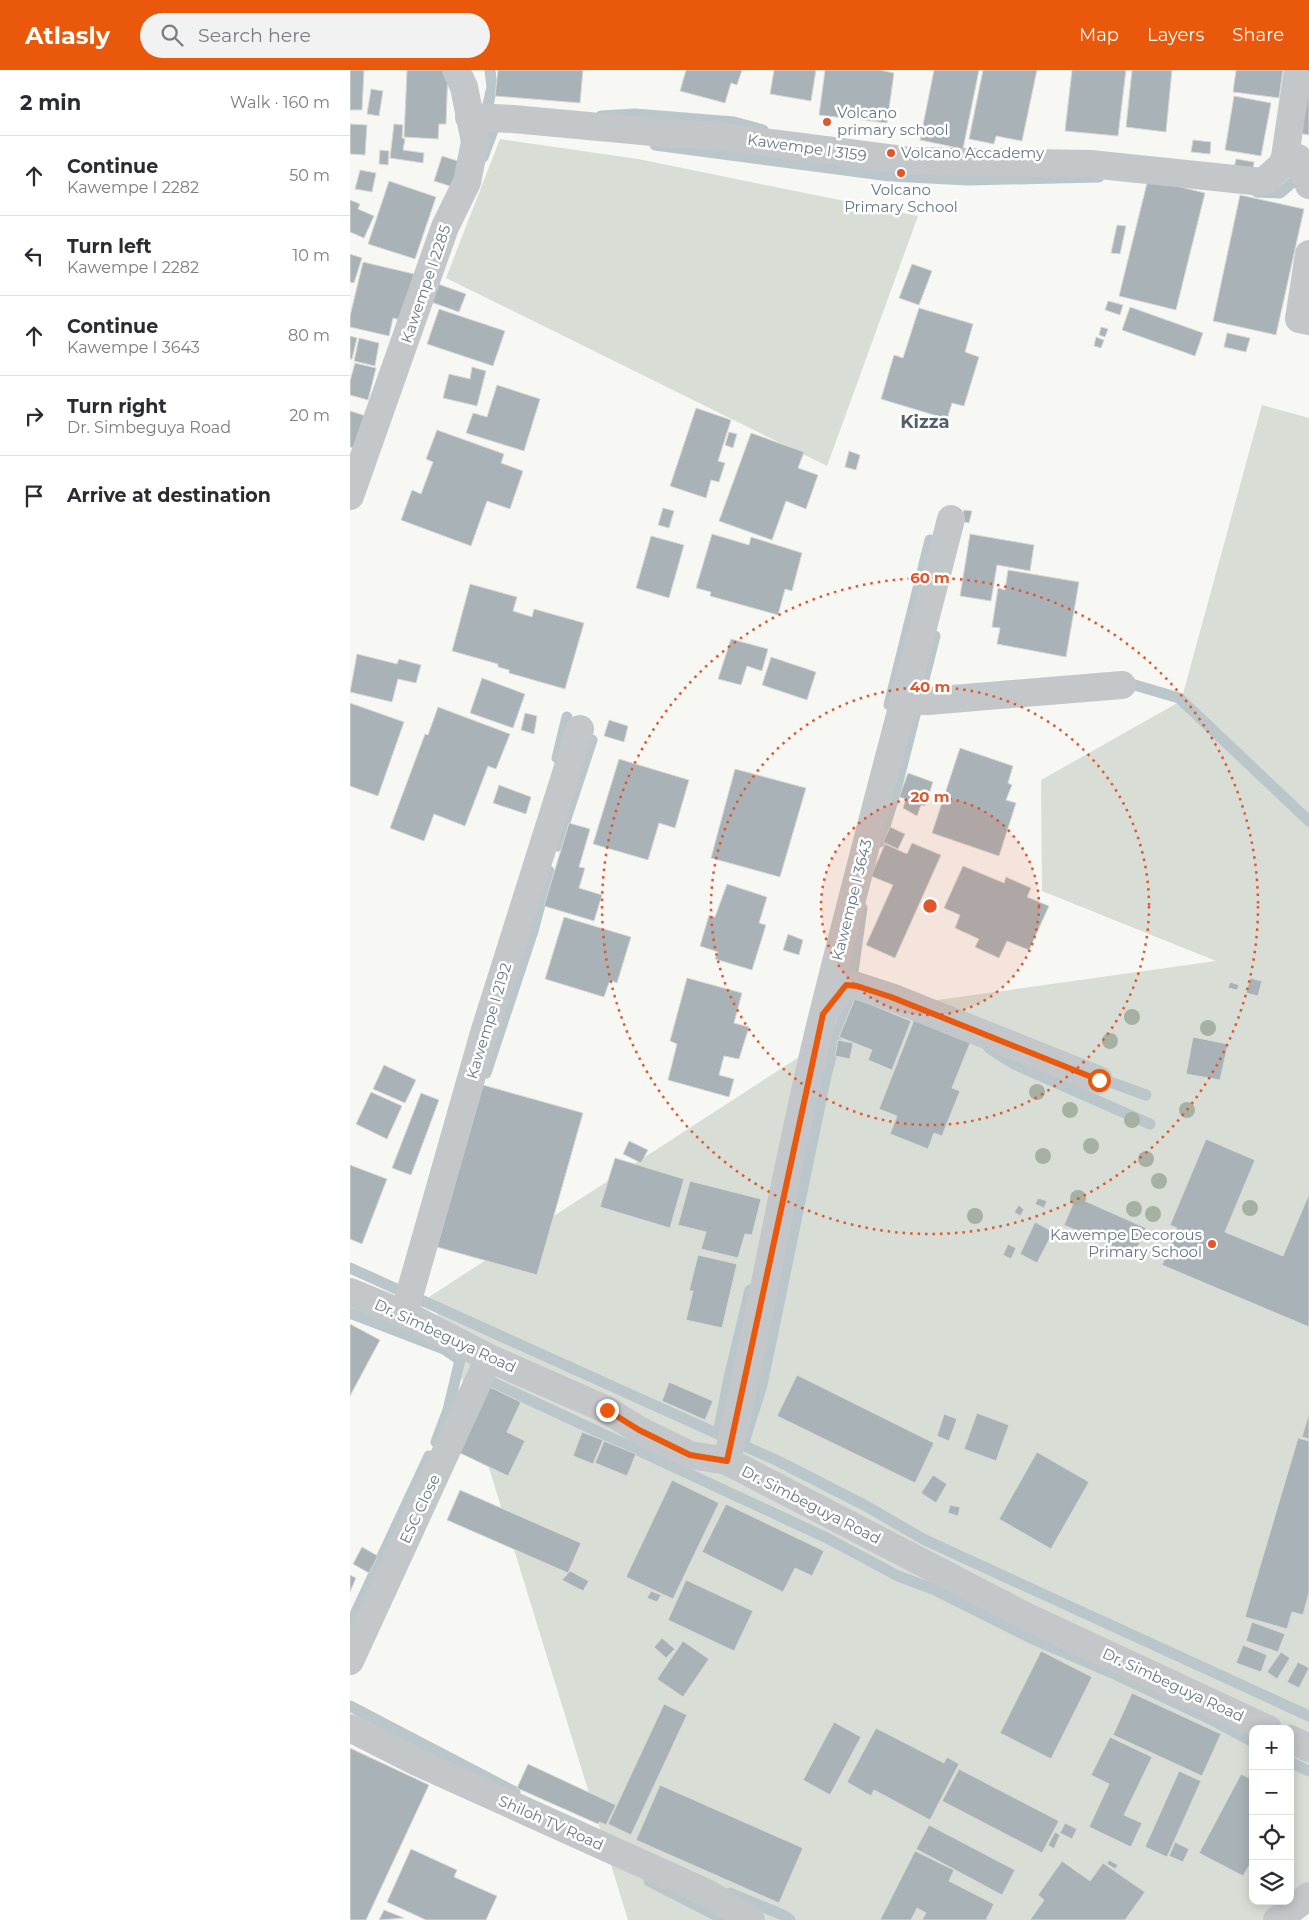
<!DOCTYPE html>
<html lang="en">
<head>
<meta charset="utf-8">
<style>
  body { margin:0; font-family:Montserrat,sans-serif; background:#f2f2f3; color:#2b2b33 }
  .controls { position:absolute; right:15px; bottom:15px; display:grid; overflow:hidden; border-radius:10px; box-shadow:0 2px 12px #0003 }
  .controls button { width:45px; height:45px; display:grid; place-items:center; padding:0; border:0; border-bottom:1px solid #e1e1e2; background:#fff; color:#2b2b33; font:25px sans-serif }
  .stop { position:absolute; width:15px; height:15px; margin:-11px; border:4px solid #ea580c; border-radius:50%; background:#fff }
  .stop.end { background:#ea580c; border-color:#fff; box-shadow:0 1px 5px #0008 }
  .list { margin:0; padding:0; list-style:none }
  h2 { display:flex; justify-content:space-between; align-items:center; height:65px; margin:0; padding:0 20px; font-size:21px }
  h2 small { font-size:16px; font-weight:400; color:#7c7c81 }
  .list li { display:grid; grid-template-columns:32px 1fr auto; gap:15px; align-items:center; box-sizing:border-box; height:80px; padding:0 20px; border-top:1px solid #e1e1e2 }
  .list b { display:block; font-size:19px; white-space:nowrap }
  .list p { margin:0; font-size:16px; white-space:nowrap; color:#7c7c81 }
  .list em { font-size:16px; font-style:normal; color:#7c7c81 }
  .icon { flex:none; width:28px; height:28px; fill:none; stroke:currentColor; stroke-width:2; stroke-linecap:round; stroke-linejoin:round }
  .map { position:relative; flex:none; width:959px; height:1850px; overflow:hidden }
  header { display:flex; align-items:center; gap:30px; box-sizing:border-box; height:70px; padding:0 25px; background:#ea580c; color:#fff }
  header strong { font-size:24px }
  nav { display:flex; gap:28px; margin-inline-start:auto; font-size:18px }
  .search { width:350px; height:45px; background:#f2f2f3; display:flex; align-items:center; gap:12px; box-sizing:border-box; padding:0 18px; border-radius:28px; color:#7c7c81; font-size:19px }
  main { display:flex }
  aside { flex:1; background:#fff }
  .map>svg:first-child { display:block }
  .green { fill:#d8ded5; fill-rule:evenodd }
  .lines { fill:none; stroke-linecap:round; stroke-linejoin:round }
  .stream { stroke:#bac6ca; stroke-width:11 }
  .building { fill:#a9b2b7; stroke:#d9d9d6 }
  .minor { stroke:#c3c7ca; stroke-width:28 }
  .tree { fill:#a7b1a3 }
  .route { stroke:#ea580c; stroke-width:6 }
  .ring { fill:none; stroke:#e1572b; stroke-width:2.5; stroke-dasharray:2.5 5 }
  .poi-dot { fill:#e1572b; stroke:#fff; stroke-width:2 }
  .labels { text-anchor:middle; stroke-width:5; stroke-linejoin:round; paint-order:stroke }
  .poi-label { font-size:15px; fill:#667785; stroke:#fff; text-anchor:start }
  .street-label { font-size:15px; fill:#667785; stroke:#fff }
  .quarter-label { font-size:18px; font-weight:bold; fill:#54606a; stroke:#fff }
  .centre { fill:#e1572b; stroke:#fff; stroke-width:2.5 }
  .ring-label { font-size:15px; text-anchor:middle; font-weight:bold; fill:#e1572b; stroke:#fff; stroke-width:5; stroke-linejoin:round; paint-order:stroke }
</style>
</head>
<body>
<header>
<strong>Atlasly</strong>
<div class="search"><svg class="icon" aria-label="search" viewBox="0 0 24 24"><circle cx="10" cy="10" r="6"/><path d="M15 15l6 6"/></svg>Search here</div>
<nav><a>Map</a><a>Layers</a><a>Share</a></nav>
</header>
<main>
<aside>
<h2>2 min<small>Walk · 160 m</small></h2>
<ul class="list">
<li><svg class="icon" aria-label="ahead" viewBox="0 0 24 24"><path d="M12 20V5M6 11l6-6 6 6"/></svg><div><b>Continue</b><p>Kawempe I 2282</p></div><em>50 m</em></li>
<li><svg class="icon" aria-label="left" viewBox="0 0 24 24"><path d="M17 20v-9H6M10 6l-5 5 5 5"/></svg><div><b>Turn left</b><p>Kawempe I 2282</p></div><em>10 m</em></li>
<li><svg class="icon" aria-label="ahead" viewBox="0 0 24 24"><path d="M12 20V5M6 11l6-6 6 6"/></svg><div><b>Continue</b><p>Kawempe I 3643</p></div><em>80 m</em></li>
<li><svg class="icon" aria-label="right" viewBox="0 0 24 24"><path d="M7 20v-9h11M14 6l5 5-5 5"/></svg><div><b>Turn right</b><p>Dr. Simbeguya Road</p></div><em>20 m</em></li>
<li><svg class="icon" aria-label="arrive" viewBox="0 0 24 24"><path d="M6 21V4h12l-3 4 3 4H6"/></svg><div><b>Arrive at destination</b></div></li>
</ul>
</aside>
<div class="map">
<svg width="959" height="1850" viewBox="0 0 959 1850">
  <rect width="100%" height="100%" fill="#f7f7f4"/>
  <g class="green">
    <path d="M150 69 288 89 568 146 477 396 96 208Z"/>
    <path d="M912 335 959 348V1822L932 1850H278L100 1271 79 1227 523 939 866 891 692 821 691 710 831 631ZM903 1659H940V1831H903Z"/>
  </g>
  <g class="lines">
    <g class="stream">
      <path d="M140 0 142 17 137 39 145 40"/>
      <path d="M251 46 285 44 384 52 413 60"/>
      <path d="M305 75 540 106 618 110 749 107"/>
      <path d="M133 87 145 55 153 56"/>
      <path d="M907 122 930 123 944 111 947 99"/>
      <path d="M771 611 829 628 959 751"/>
      <path d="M539 635 580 470"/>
      <path d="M207 688 217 647"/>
      <path d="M530 772 545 724 585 566"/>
      <path d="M207 776 242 670"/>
      <path d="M639 978 664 994 800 1054"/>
      <path d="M136 1003 183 861 199 801"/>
      <path d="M749 1008 796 1025"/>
      <path d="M0 1198 428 1391 516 1436 575 1470 959 1646"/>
      <path d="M0 1243 94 1279 110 1290 98 1340 86 1372"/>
      <path d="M139 1311 477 1468 548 1506 583 1519 685 1570 769 1606 860 1649 903 1672"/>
      <path d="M368 1364 379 1308 400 1220"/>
      <path d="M395 1369 412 1315 476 1006 486 967 499 930 512 838"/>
      <path d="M0 1555 79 1386"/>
      <path d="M0 1636 165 1722"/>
      <path d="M940 1692 959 1701"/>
      <path d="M299 1811 375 1850"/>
      <path d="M380 1823 433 1845 440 1850"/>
    </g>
  </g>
  <g class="building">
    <path d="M0 0H14L12 40H0Z"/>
    <path d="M57 0H98L96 54H89L88 69 54 67Z"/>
    <path d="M148 0H233L230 33 145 26Z"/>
    <path d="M336 0H392L387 15 381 13 375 33 330 21Z"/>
    <path d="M424 0H466L461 31 420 24Z"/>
    <path d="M475 0H530L544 3 537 53 469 45Z"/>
    <path d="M584 0H629L613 79 570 70Z"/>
    <path d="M633 0H687L672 71 646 66 644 74 619 69Z"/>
    <path d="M722 0H776L768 66 715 61Z"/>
    <path d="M782 0H822L816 62 776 57Z"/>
    <path d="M886 0H933L929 28 883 22Z"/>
    <path d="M959 8V65L947 63Z"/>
    <path d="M21 19 33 21 29 46 17 44Z"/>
    <path d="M884 26 921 33 911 86 875 80Z"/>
    <path d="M0 54 17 55 15 85 0 84Z"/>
    <path d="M44 54 53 55 52 68 55 69 53 80 74 83 73 93 40 88Z"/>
    <path d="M843 70 861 72 860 84 841 82Z"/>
    <path d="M30 80 39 81 38 95 29 94Z"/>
    <path d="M92 86 114 93 106 118 84 111Z"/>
    <path d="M886 89 904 92 903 101 884 98Z"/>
    <path d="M10 100 26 103 22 122 5 119Z"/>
    <path d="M798 109 855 123 826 240 769 226Z"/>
    <path d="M39 111 86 127 65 189 18 174Z"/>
    <path d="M890 125 954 139 926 265 863 251Z"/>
    <path d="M0 130 10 134 8 139 24 146 14 168 0 162Z"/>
    <path d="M767 155 776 156 770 184 761 183Z"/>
    <path d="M0 184 12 188 4 213 0 212Z"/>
    <path d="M13 192 64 204 57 230 59 252 43 248 39 266 0 257V246Z"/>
    <path d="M562 194 582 201 569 235 549 228Z"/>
    <path d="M88 214 116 224 109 242 81 232Z"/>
    <path d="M758 231 773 235 770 245 755 240Z"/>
    <path d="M780 237 853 263 845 286 772 260Z"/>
    <path d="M569 238 623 254 615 282 629 287 614 336 602 333 597 349 531 329 544 285 553 288Z"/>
    <path d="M89 239 155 261 143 296 77 274Z"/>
    <path d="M751 257 758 259 755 267 749 265Z"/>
    <path d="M877 263 900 268 896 282 874 277Z"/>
    <path d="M0 266 7 268 2 289H0Z"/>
    <path d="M746 267 754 270 751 278 744 276Z"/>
    <path d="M9 268 29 273 25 296 4 291Z"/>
    <path d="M5 293 26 298 18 330 0 325V311Z"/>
    <path d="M122 297 136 301 127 336 93 328 99 304 120 309Z"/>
    <path d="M147 315 190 329 174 381 116 363 123 343 137 347Z"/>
    <path d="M346 338 381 350 368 391 375 393 369 412 361 410 356 428 320 416Z"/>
    <path d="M0 341 16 346 7 379 0 377Z"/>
    <path d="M87 360 154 384 151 393 173 401 160 439 137 431 121 476 51 450 62 420 71 424 83 392 76 389Z"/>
    <path d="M379 362 387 364 383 378 375 375Z"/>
    <path d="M401 363 454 382 448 398 468 405 456 439 436 431 422 470 369 451Z"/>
    <path d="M499 381 510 385 506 400 495 397Z"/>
    <path d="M313 438 324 441 319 458 308 455Z"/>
    <path d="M614 440 622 441 619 453 611 451Z"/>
    <path d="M362 464 399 475 401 467 452 483 442 521 435 519 428 545 360 526 361 522 346 518Z"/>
    <path d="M620 464 684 475 680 501 647 495 641 531 610 526Z"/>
    <path d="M301 466 334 475 319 528 286 518Z"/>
    <path d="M658 500 729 512 716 587 647 574 650 558 642 557 648 518 655 520Z"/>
    <path d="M120 514 167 527 163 541 182 547 184 539 234 553 215 619 159 603V600L148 597V594L102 581Z"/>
    <path d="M381 569 418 579 412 601 397 596 391 615 368 609Z"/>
    <path d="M7 584 47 594 49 589 71 595 66 613 48 609 42 632 0 622Z"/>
    <path d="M421 587 466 602 457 630 412 615Z"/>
    <path d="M132 608 175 624 163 658 120 643Z"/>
    <path d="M0 633 54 652 28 726 0 716Z"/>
    <path d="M88 637 160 664 146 699 138 696 115 756 84 744 74 771 40 758 75 664 78 665Z"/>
    <path d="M175 643 187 646 184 664 171 660Z"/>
    <path d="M259 650 278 656 274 672 254 666Z"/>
    <path d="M610 678 663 696 658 713 662 715 656 730 666 733 649 786 582 763Z"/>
    <path d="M269 689 339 710 325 758 309 753 298 790 243 774Z"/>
    <path d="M385 699 456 718 430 807 361 788Z"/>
    <path d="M558 703 583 712 575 736 571 735 567 746 553 738 556 729 549 727Z"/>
    <path d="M149 715 181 727 176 744 143 733Z"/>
    <path d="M219 753 240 759 229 797 235 798 229 818 252 825 244 851 194 836Z"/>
    <path d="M540 757 555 764 548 779 533 772Z"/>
    <path d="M562 773 591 785 545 888 516 875 543 815 521 806 535 774 557 784Z"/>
    <path d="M613 796 654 813 656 807 681 818 677 827 699 836 679 880 657 871 649 888 625 877 629 869 605 858 610 845 594 838Z"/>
    <path d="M377 814 417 827 409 853 416 855 402 900 365 889 368 882 350 876 359 845 365 847Z"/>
    <path d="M214 847 281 867 267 913 260 910 254 927 195 909Z"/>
    <path d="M438 864 453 870 449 885 433 880Z"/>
    <path d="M337 908 392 923 384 953 399 957 389 989 374 986 369 1005 384 1009 379 1027 318 1010 327 974 320 971Z"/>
    <path d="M900 908 912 911 908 926 896 923Z"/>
    <path d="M880 912 889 915 887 920 878 918Z"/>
    <path d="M505 928 561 951 542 1000 518 990 522 980 489 967Z"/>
    <path d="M564 950 620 973 602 1018 610 1021 592 1066 584 1063 578 1079 540 1064 547 1046 529 1039Z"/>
    <path d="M843 967 878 974 870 1010 836 1004Z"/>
    <path d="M488 970 503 973 500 989 485 986Z"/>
    <path d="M34 995 66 1010 55 1033 23 1019Z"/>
    <path d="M133 1015 233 1043 187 1205 87 1177Z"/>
    <path d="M21 1022 52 1036 37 1069 6 1054Z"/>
    <path d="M71 1023 89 1030 61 1105 42 1098Z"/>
    <path d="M856 1069 905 1090 875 1162 933 1186 959 1124V1257L812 1195 827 1158 820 1155Z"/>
    <path d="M279 1071 298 1080 291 1093 273 1084Z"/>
    <path d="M265 1088 334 1109 320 1158 250 1137Z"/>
    <path d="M0 1095 37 1109 12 1174 0 1169Z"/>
    <path d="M340 1111 411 1129 402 1165 395 1164 388 1188 351 1179 356 1162 328 1155Z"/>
    <path d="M726 1127 796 1158 784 1186 714 1155Z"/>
    <path d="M688 1128 697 1131 694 1138 685 1134Z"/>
    <path d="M669 1135 674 1140 670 1146 664 1142Z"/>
    <path d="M685 1152 703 1162 687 1193 670 1184Z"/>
    <path d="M658 1174 666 1178 661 1189 653 1185Z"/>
    <path d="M348 1185 387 1194 372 1258 336 1250 343 1221H339Z"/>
    <path d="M0 1254 30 1270 0 1326Z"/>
    <path d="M447 1305 584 1373 565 1413 427 1346Z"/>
    <path d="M319 1312 363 1331 355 1350 312 1331Z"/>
    <path d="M140 1317 171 1332 157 1362 175 1371 158 1406 108 1382Z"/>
    <path d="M627 1343 659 1355 646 1391 614 1379Z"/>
    <path d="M959 1343V1369L952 1367Z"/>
    <path d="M594 1344 607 1349 599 1371 587 1366Z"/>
    <path d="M232 1362 253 1370 243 1394 223 1386Z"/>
    <path d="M948 1368 959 1371V1523L953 1545 942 1542 937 1559 895 1547Z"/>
    <path d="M254 1371 286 1384 277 1406 245 1393Z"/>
    <path d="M687 1382 739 1412 701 1479 649 1449Z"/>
    <path d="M583 1405 597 1414 586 1433 571 1423Z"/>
    <path d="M322 1410 369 1433 323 1529 276 1507Z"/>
    <path d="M110 1420 231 1473 218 1503 97 1450Z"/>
    <path d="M376 1434 474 1481 462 1506 445 1498 433 1522 352 1482Z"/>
    <path d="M600 1435 610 1437 608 1446 598 1443Z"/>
    <path d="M12 1477 28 1486 19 1503 3 1494Z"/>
    <path d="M220 1501 239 1511 233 1521 212 1510Z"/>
    <path d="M0 1505 6 1508 0 1522Z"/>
    <path d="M336 1510 403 1541 384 1581 318 1550Z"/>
    <path d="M301 1521 311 1525 307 1532 297 1528Z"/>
    <path d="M902 1552 935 1564 928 1582 896 1571Z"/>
    <path d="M312 1568 325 1579 316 1588 304 1577Z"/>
    <path d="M333 1571 359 1589 333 1627 307 1609Z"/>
    <path d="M893 1575 917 1585 911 1602 886 1593Z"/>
    <path d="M691 1581 742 1607 701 1689 650 1663Z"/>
    <path d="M931 1582 940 1588 927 1609 917 1602Z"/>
    <path d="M948 1592 959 1598 949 1618 937 1612Z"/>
    <path d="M782 1623 871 1664 852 1706 763 1665Z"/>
    <path d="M314 1634 337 1645 281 1765 258 1754Z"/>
    <path d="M484 1652 511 1667 480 1725 453 1710Z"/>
    <path d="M526 1658 594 1693 597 1687 609 1694 580 1750 524 1720 521 1726 497 1712Z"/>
    <path d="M760 1667 802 1687 774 1745 792 1753 781 1777 739 1757 759 1714 741 1705Z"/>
    <path d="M0 1678 79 1715 16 1850H0Z"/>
    <path d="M178 1694 266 1735 256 1755 249 1752 248 1754 167 1718Z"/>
    <path d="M609 1699 709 1751 692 1783 592 1731Z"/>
    <path d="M829 1701 851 1711 817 1787 795 1777Z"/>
    <path d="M891 1704 903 1710V1789L893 1806 849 1783Z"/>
    <path d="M310 1715 453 1778 429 1833 286 1770Z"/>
    <path d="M715 1753 727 1759 722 1769 710 1763Z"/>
    <path d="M579 1755 665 1800 652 1825 566 1779Z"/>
    <path d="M705 1762 710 1765 704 1779 698 1775Z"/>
    <path d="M825 1772 839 1779 833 1792 819 1786Z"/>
    <path d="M61 1779 107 1800 104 1807 147 1826 136 1850H76L37 1832Z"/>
    <path d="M565 1781 604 1800 599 1811 644 1834 636 1850H572L576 1843 567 1838 561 1850H530Z"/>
    <path d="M759 1790 768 1795 765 1799 757 1794Z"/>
    <path d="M712 1791 740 1811 753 1793 795 1822 775 1850H680L694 1830 688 1825Z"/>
    <path d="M34 1840 54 1848 29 1850Z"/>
  </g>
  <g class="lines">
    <g class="minor">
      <path d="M119 47 163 49 314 63 359 65 561 91 740 94 913 112 932 95 935 87 948 0"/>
      <path d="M948 88 959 115"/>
      <path d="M959 184 949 249 959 251"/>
      <path d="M0 426 95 157 117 112 125 72 114 17 106 0"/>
      <path d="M555 631H578L772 615"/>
      <path d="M475 941 496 915 507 916 541 927 749 1010"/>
      <path d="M0 1222 54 1244 139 1288 257 1340 289 1360 340 1385 377 1391 677 1547 918 1659"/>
      <path d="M54 1244 134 963 230 659"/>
      <path d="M377 1391C412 1242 436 1092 473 944 514 778 559 614 601 449"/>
      <path d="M0 1591 139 1288"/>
      <path d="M0 1658 67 1692 357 1823 401 1850"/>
      <path d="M940 1669 959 1678"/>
      <path d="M927 1850 959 1826"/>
    </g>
  </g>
  <g class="tree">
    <circle cx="782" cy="947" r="8"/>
    <circle cx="858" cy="958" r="8"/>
    <circle cx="760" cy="971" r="8"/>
    <circle cx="687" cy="1022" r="8"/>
    <circle cx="720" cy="1040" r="8"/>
    <circle cx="837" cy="1040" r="8"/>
    <circle cx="782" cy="1050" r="8"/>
    <circle cx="741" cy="1076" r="8"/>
    <circle cx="693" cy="1086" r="8"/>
    <circle cx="796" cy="1089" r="8"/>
    <circle cx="809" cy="1111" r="8"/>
    <circle cx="728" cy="1128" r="8"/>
    <circle cx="900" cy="1138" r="8"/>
    <circle cx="784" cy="1139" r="8"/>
    <circle cx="803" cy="1144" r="8"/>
    <circle cx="625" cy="1146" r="8"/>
  </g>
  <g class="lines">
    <path class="route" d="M257 1340 289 1360 340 1385 377 1391 473 944 496 915 507 916 541 927 749 1010"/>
  </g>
  <circle cx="580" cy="836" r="109" fill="#e1572b" fill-opacity=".12"/>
  <g class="ring">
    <circle cx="580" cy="836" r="109"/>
    <circle cx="580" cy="836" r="219"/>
    <circle cx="580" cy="836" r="328"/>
  </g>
  <g class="poi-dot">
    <circle cx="477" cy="52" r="5"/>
    <circle cx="541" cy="83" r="5"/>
    <circle cx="551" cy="103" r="5"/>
    <circle cx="862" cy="1174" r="5"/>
  </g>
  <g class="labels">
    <g class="poi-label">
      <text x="487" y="48">Volcano<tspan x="487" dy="17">primary school</tspan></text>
      <text x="551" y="88">Volcano Accademy</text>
      <text x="551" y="125" text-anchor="middle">Volcano<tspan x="551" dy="17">Primary School</tspan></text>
      <text x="852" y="1170" text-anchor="end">Kawempe Decorous<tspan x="852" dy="17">Primary School</tspan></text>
    </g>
    <g class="street-label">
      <text transform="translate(457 78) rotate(8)" y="5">Kawempe I 3159</text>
      <text transform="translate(76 214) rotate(-71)" y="5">Kawempe I 2285</text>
      <text transform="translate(502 830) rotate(-76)" y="5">Kawempe I 3643</text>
      <text transform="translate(139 951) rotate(-73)" y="5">Kawempe I 2192</text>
      <text transform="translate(95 1266) rotate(25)" y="5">Dr. Simbeguya Road</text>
      <text transform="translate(461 1435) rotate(27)" y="5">Dr. Simbeguya Road</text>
      <text transform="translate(70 1439) rotate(-65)" y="5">ESC Close</text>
      <text transform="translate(823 1615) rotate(25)" y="5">Dr. Simbeguya Road</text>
      <text transform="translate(201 1753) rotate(24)" y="5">Shiloh TV Road</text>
    </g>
    <g class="quarter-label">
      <text x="575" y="358">Kizza</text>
    </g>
  </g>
  <circle cx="580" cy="836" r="8" class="centre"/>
  <g class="ring-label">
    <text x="580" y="513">60 m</text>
    <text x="580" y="622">40 m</text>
    <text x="580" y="732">20 m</text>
  </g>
</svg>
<div class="controls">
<button>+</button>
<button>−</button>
<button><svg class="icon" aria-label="locate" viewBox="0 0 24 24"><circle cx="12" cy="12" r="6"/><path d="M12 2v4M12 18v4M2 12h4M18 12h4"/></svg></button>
<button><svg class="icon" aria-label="layers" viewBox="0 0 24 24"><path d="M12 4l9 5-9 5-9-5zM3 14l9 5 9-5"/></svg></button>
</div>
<div class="stop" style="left:749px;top:1010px"></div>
<div class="stop end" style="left:257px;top:1340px"></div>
</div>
</main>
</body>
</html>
